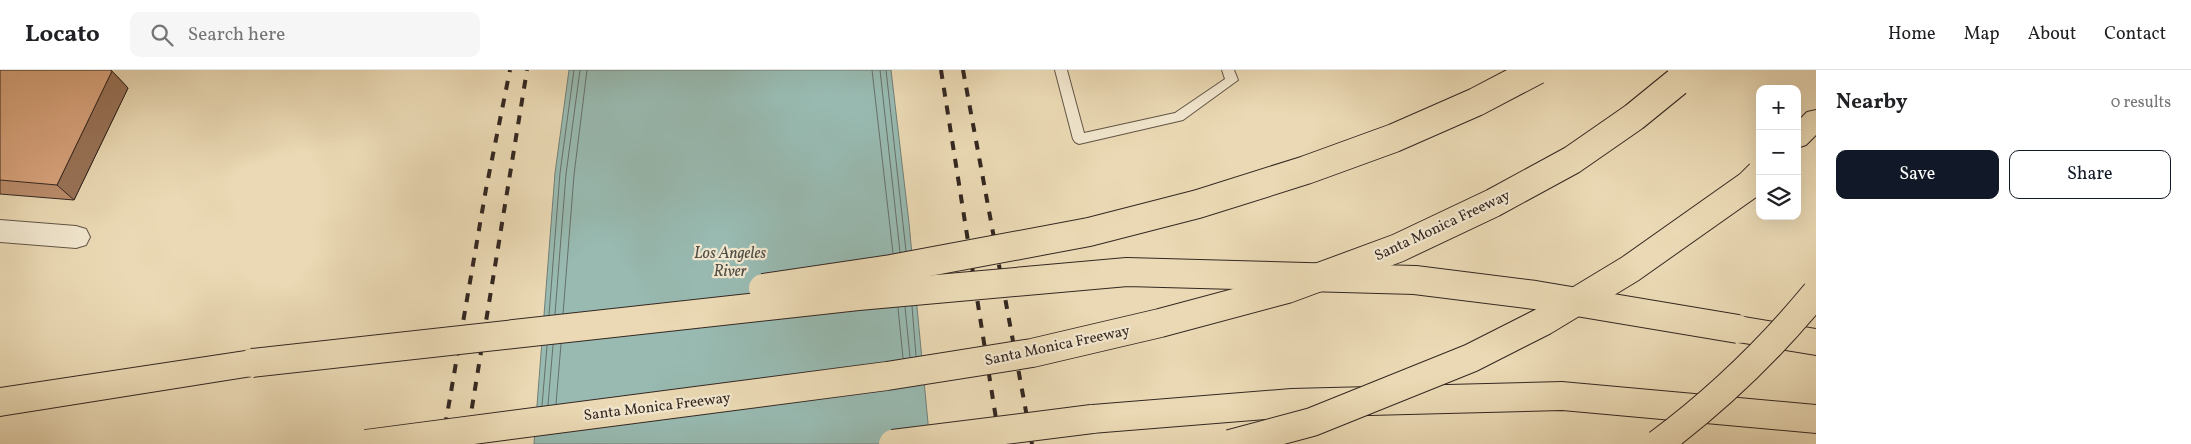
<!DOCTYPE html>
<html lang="en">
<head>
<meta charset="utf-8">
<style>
  body { margin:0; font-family:Vollkorn,serif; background:#f6f6f6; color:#202124 }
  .controls { position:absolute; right:15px; top:15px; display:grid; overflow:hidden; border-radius:10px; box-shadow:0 5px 20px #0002 }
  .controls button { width:45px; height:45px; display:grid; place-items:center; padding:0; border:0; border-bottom:1px solid #e0e0e0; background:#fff; color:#202124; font:25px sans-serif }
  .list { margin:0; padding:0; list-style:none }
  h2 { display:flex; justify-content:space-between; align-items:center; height:65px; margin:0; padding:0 20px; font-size:21px }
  h2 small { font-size:16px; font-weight:400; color:#757577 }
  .actions { display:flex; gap:10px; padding:15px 20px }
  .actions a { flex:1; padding:11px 0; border:1px solid #111827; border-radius:10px; text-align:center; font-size:18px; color:#111827 }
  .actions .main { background:#111827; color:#fff }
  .icon { flex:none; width:28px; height:28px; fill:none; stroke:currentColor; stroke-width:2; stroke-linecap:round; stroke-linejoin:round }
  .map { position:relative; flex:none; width:1816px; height:374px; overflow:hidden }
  header { display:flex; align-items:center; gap:30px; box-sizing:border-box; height:70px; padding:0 25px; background:#fff; border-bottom:1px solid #e0e0e0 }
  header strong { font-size:24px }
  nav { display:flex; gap:28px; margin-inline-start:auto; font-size:18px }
  .search { width:350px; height:45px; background:#f6f6f6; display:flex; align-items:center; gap:12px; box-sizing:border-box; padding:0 18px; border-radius:10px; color:#757577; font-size:19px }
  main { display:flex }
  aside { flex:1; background:#fff }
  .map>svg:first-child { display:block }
  .water { fill:#98bab1; stroke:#707f77 }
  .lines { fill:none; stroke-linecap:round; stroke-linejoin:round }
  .shore { stroke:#667069; stroke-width:1 }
  .service-casing { stroke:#625446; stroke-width:2 }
  .minor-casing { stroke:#625446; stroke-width:2 }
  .motorway-casing { stroke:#342721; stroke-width:2 }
  .service { fill:#f1e6ce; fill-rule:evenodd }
  .minor { fill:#f1e6ce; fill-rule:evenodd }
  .motorway { fill:#ead9b4; fill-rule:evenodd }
  .rail { stroke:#342721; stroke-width:4; stroke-dasharray:9 9; stroke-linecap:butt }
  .motorway-bridge-casing { stroke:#342721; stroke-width:30; stroke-linecap:butt }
  .motorway-bridge { stroke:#ead9b4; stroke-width:28 }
  .wall { fill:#bb8d6c; stroke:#342721 }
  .shaded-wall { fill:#997358; stroke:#342721 }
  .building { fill:#daa47d; stroke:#342721 }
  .labels { text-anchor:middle; stroke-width:4.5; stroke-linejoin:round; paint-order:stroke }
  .street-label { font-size:15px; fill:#342721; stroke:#f1e6ce }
  .water-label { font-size:16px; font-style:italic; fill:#4d4c45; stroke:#f1e6ce }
</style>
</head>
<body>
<header>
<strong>Locato</strong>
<div class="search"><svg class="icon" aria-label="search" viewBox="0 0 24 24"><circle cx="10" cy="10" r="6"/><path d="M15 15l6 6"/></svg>Search here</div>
<nav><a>Home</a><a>Map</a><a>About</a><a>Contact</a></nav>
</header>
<main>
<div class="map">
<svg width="1816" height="374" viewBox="0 0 1816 374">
  <rect width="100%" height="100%" fill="#ead9b4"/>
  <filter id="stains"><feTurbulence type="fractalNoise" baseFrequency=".004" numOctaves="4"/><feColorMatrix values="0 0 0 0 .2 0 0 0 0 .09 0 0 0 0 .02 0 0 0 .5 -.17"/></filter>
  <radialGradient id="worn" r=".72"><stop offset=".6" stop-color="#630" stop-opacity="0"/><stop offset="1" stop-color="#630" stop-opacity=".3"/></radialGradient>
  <path class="water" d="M569 0H891L909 153 930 374H534L555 103Z"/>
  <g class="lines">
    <g class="shore">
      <path d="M872 0 893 183"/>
      <path d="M880 0 900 182"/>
      <path d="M886 0 906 181"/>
      <path d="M912 236 916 286"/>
      <path d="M905 237 910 287"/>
      <path d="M898 238 903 288"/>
      <path d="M555 244 566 104 580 0"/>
      <path d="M563 244 574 105 587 0"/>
      <path d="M549 245 560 103 574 0"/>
      <path d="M556 334 561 274"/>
      <path d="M548 335 553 275"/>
      <path d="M542 336 547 276"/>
    </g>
    <g class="service-casing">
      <path id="service" d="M1055 0H1067L1084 63 1175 43 1225 9 1222 0H1234L1238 10 1183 50 1079 74 1075 72 1073 69Z"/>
    </g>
    <g class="minor-casing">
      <path id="minor" d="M0 150 76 156 86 159 90 167 86 175 76 178 0 172Z"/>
    </g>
    <g class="motorway-casing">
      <g id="motorway">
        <path d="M1816 40V65L1806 75 1797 78V52L1807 42Z"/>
        <path d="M1738 246 1816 259V285L1738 272 1728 268 1724 259 1728 250Z"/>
        <path d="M252 280 262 284 267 293 262 302 252 306 0 346V318Z"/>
        <path d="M1562 312 1816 335V363L1562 340 1291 347 1092 363 1081 359 1077 349 1081 339 1092 335 1291 319Z"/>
      </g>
    </g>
    <use href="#service" class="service"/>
    <use href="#minor" class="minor"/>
    <use href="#motorway" class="motorway"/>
    <g class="rail">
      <path d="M941 0 1000 374"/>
      <path d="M963 0 1032 374"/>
      <path d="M442 374 486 119 510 0"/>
      <path d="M466 374 527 0"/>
    </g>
    <g class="motorway-bridge-casing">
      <g id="motorway-bridge">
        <path d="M763 218 891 199 1089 162 1198 134 1306 100 1394 68 1476 32 1537 0"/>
        <path d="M252 293 858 226 1127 202 1415 210 1535 225 1738 259"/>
        <path d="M366 374 887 306 1032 283 1160 253 1287 219 1398 178 1493 133 1572 90 1634 47 1677 12"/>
        <path d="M893 374 1092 349"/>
        <path d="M1230 374 1312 352 1471 288 1544 251 1630 199 1749 115 1760 104"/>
        <path d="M1658 374C1717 330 1769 280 1816 223"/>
      </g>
    </g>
    <use href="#motorway-bridge" class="motorway-bridge"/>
  </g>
  <path class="wall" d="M0 0 112 1 128 18 74 130 0 124Z"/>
  <path class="shaded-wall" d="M112 1 128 18 74 130 57 115Z"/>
  <path class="building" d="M0 0H110L112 1 57 115 0 110Z"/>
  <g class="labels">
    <g class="street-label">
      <text transform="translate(1442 155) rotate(-25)" y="5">Santa Monica Freeway</text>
      <text transform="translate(1057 275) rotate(-12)" y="5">Santa Monica Freeway</text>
      <text transform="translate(657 336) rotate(-7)" y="5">Santa Monica Freeway</text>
    </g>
    <g class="water-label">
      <text x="730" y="188">Los Angeles<tspan x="730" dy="18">River</tspan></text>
    </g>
  </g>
  <rect width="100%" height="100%" filter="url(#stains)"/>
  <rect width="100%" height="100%" fill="url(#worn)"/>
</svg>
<div class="controls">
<button>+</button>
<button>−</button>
<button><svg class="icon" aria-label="layers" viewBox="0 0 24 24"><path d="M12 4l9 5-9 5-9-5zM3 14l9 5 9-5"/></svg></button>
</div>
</div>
<aside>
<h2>Nearby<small>0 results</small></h2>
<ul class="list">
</ul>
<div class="actions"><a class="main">Save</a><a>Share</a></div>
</aside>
</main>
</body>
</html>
